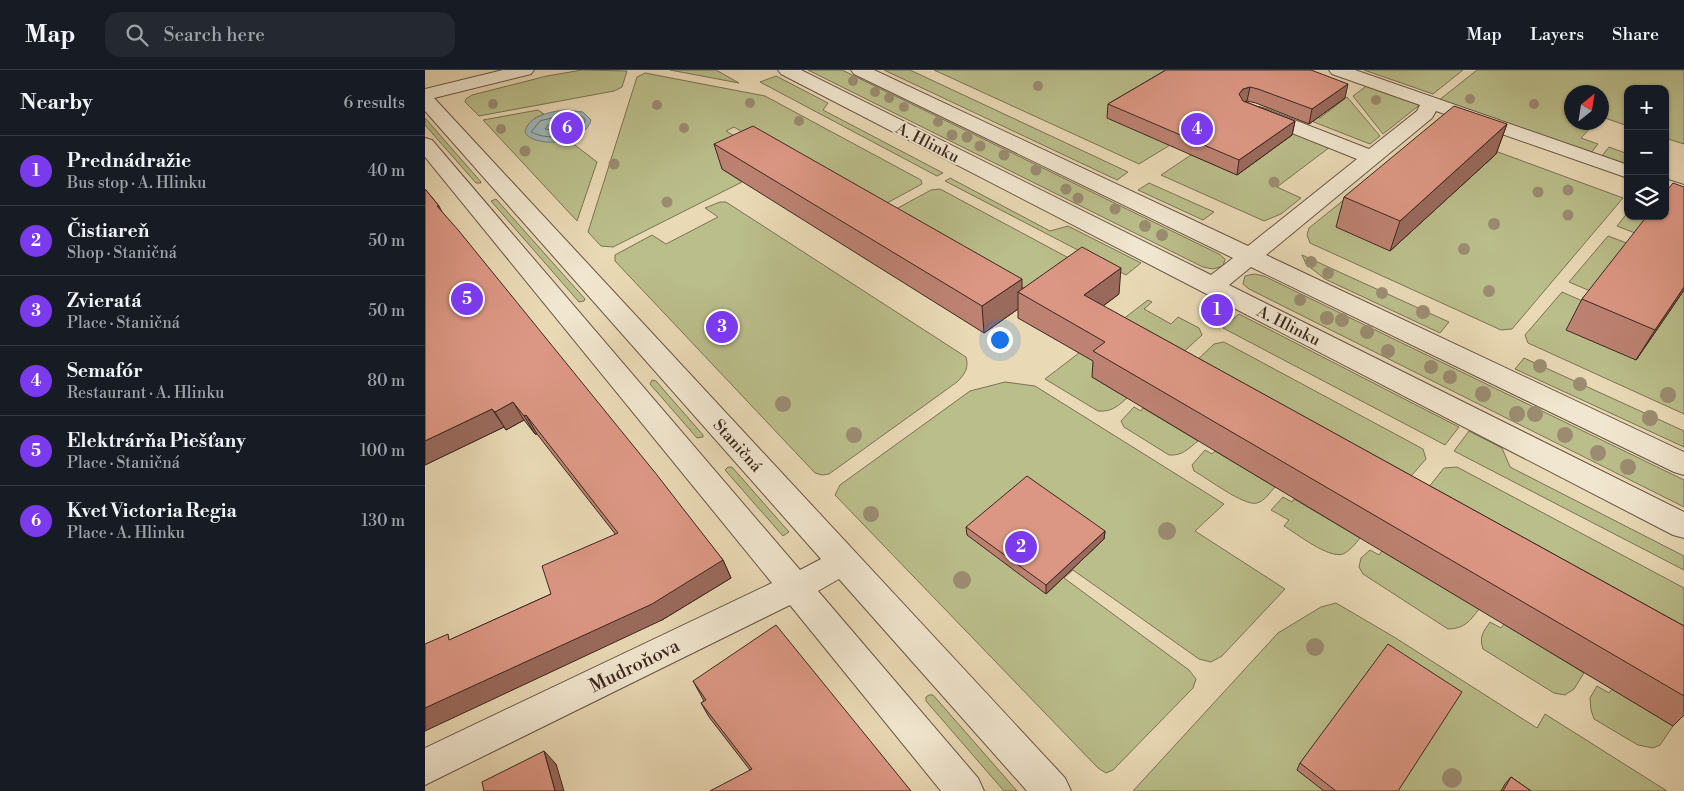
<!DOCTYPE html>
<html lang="en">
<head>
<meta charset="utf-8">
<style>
  body { margin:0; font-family:"Libre Bodoni",serif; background:#242831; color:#f1f3f6 }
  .controls { position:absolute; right:15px; top:15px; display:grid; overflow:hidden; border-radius:10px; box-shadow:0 1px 4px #0004 }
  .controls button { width:45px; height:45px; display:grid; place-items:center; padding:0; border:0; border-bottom:1px solid #363941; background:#171b24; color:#f1f3f6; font:25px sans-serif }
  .compass { position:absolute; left:1139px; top:15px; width:45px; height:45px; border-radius:50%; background:#171b24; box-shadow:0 1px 4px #0004; rotate:30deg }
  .you { position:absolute; left:574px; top:269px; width:18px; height:18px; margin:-12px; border:4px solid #fff; border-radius:50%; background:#1a73e8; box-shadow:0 0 0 8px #1a73e833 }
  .badge { display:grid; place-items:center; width:32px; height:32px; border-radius:50%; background:#7c3aed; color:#fff; font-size:16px; font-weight:700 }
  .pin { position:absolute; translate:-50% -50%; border:2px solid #fff; box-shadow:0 1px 5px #0006 }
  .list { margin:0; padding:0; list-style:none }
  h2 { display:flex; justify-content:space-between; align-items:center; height:65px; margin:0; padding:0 20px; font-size:21px }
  h2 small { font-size:16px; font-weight:400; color:#9ea1a6 }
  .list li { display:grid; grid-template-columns:32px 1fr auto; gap:15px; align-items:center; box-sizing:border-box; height:70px; padding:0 20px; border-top:1px solid #363941 }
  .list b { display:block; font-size:19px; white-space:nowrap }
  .list p { margin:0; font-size:16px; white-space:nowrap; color:#9ea1a6 }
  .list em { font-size:16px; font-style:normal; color:#9ea1a6 }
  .icon { flex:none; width:28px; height:28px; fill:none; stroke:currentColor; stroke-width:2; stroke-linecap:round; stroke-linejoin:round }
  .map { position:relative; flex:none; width:1259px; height:721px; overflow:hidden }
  header { display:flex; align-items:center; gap:30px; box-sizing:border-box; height:70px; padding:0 25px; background:#171b24; border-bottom:1px solid #363941 }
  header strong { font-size:24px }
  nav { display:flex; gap:28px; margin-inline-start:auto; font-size:18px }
  .search { width:350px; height:45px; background:#242831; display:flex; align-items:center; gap:12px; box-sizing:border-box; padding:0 18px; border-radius:15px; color:#9ea1a6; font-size:19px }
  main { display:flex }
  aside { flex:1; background:#171b24 }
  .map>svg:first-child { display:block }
  .green { fill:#babe8b; stroke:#7b7255 }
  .water { fill:#9fb7ba; stroke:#777d7c }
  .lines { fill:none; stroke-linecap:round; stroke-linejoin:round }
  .shore { stroke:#6e6f6c; stroke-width:1 }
  .minor-casing { stroke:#675444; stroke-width:2 }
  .minor { fill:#f1e6cf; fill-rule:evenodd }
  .tree { fill:#9b8c71 }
  .wall { fill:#bd8272; stroke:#3c271f }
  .shaded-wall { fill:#9a6a5c; stroke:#3c271f }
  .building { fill:#dc9784; stroke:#3c271f }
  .labels { text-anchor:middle; stroke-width:4; stroke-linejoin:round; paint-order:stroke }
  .street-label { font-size:16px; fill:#3c271f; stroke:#f1e6cf }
  .near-street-label { font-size:19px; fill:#3c271f; stroke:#f1e6cf }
</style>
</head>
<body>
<header>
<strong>Map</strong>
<div class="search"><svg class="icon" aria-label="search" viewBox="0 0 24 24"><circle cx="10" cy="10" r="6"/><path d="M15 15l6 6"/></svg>Search here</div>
<nav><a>Map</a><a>Layers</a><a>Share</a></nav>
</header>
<main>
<aside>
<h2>Nearby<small>6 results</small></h2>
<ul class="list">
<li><span class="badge">1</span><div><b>Prednádražie</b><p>Bus stop · A. Hlinku</p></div><em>40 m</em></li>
<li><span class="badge">2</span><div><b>Čistiareň</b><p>Shop · Staničná</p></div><em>50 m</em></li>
<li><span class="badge">3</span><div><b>Zvieratá</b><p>Place · Staničná</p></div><em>50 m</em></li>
<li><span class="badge">4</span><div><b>Semafór</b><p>Restaurant · A. Hlinku</p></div><em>80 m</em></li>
<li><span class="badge">5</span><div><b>Elektrárňa Piešťany</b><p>Place · Staničná</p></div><em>100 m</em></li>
<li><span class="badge">6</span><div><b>Kvet Victoria Regia</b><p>Place · A. Hlinku</p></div><em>130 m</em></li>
</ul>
</aside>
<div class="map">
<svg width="1259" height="721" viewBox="0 0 1259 721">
  <rect width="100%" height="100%" fill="#e9d9b5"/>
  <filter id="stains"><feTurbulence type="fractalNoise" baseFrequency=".004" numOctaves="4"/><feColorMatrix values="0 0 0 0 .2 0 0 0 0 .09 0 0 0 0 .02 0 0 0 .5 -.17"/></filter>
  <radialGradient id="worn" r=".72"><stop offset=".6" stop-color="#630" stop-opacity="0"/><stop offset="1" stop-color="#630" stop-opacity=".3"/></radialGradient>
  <g class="green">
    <path d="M157 0 202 1 197 17 189 21 54 46 40 32 41 29 47 25 122 6Z"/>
    <path d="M245 0H291L314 13Z"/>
    <path d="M383 0H417L794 184 800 189 798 196 788 199 778 197Z"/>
    <path d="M459 0H485L703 102 692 110Z"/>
    <path d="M509 0H740L788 19 745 75 714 94Z"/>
    <path d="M939 0H1038L1008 24Z"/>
    <path d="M1052 0H1259V74L1240 68V19H1203V56L1177 47 1176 22H1146V52L1170 53 1156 68 1173 74 1165 84 1013 31Z"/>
    <path d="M220 3 340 26 496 110 497 114 451 139 309 57 301 61 335 81 297 99 317 112 188 177 176 176 163 162 212 7Z"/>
    <path d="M351 6 403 33 398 40 518 103 512 106 335 12Z"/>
    <path d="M944 14 997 33 958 64 928 26Z"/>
    <path d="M813 16 895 48 922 27 955 66 945 74 807 20Z"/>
    <path d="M113 40 119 44 110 48 101 58 130 71 142 69 172 92 152 151 58 50Z"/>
    <path d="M0 48 56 112V113H51L0 55Z"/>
    <path d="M870 63 905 77 852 117 876 128 856 144 839 151 736 105 766 85 812 105Z"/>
    <path d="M1184 77 1203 84V97L1176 87Z"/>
    <path d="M1073 82 1198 128 1087 259 1076 260 885 173 882 165 884 158 920 129Z"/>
    <path d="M525 108 625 161 643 156 716 193 701 205 520 111Z"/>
    <path d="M724 113 789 142 778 150 713 120Z"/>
    <path d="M515 119 655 194 601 227 460 145 506 120Z"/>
    <path d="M71 129 160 229 159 231 154 232 66 131Z"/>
    <path d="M295 132H301L541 287C544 298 540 304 532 312L404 404 397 405 390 403 190 191V185L227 165 241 174 293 147 280 138Z"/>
    <path d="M1203 142V146H1229L1215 165 1192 156Z"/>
    <path d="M1183 166 1207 175 1170 223 1144 212Z"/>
    <path d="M877 185 1024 252 1015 263 900 209 881 194Z"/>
    <path d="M829 204 839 206 1259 410V437L824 219 818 214 820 206Z"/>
    <path d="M1259 220V344L1103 273 1100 265 1137 222 1162 233 1211 290Z"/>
    <path d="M723 230 727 232 719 239 746 254 753 247 774 258 777 265 742 297 667 307 702 328C692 337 686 342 673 341L620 309Z"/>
    <path d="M814 244 1034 357 1020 375 798 258Z"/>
    <path d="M799 272 998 379 1001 389 979 414 768 294 789 274Z"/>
    <path d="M1099 288 1259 361V377L1090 299Z"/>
    <path d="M227 310 231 311 278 365V367L272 368 225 314Z"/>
    <path d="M580 312 610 316 799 434 770 461 860 519 797 586 786 592 774 589 648 500 639 508 764 600 771 609 768 618 688 700 681 703 673 698 410 425 415 415 545 321Z"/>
    <path d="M709 337 716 341 718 338 773 371C763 379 757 386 744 385L699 357 696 351Z"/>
    <path d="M1044 361 1077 378 1085 397 1259 486V500L1029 381Z"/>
    <path d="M780 380 787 384 790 381 850 417C845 422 840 431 832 433 820 437 782 408 769 401L767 395Z"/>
    <path d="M303 397H307L364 462 358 466 300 400Z"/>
    <path d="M1032 397 1259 518V578L999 423 1019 398Z"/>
    <path d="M858 427 867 432 869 429 935 468C930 474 925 481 918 484 904 489 872 464 859 456L864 450 846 440Z"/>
    <path d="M945 480 954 485 957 481 1054 539C1045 551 1039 559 1023 559L938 504 934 497 936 488Z"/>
    <path d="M911 533 969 567 1112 658 1120 644 1242 721H708L853 563 896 537Z"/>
    <path d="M1065 552 1076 558 1079 554 1159 603 1149 619 1140 625 1129 623 1058 579C1054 567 1058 562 1065 552Z"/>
    <path d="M1172 616 1184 623 1187 619 1248 656 1235 675 1228 678 1213 675 1169 649 1166 640 1165 628Z"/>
    <path d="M504 625H508L592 721H579L501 631V627Z"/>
  </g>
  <path class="water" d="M139 40 158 42 166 50C161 72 114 80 100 63 102 46 125 42 139 40Z"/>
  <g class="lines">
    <g class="shore">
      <path d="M140 45 156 46 160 49V52C146 67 124 71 106 62L115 51Z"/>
      <path d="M140 51 145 52V55L129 60 120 59 123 55Z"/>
    </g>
    <g class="minor-casing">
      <g id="minor">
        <path d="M78 0H109L106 4 9 28 640 708 646 721H602L414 509 393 521 553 708 559 721H516L365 535 0 715V678L347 513 0 87V68L7 70 375 500 396 489 0 41V19Z"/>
        <path d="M353 0H376L786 205 808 188 429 4 426 0H449L823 176 932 89 827 47 825 43 827 39 834 37 841 39 944 79 992 41 995 35 907 4 904 0H930L1203 95V108L1011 41 1007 48 841 185 1259 382V405L1249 402 826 197 804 215 1259 442V468L1248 465 356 4Z"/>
        <path d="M1240 109 1259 115V128L1240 122Z"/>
      </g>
    </g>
    <use href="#minor" class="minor"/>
  </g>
  <g class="tree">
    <circle cx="428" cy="11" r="5"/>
    <circle cx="613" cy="16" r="5"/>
    <circle cx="450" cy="22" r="5"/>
    <circle cx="464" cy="28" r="5"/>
    <circle cx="1045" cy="29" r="5"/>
    <circle cx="951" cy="30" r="5"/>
    <circle cx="325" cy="33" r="5"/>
    <circle cx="68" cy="34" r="5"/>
    <circle cx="1109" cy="34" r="5"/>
    <circle cx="232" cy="35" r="5"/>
    <circle cx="479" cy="37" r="5"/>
    <circle cx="374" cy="51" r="5"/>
    <circle cx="513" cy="52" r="5"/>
    <circle cx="259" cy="58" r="5"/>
    <circle cx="76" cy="59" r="5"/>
    <circle cx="527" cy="65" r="5.5"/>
    <circle cx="542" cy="67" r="5.5"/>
    <circle cx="555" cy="76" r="5.5"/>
    <circle cx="100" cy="81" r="5.5"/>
    <circle cx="579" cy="85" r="5.5"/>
    <circle cx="189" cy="94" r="5.5"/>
    <circle cx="611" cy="100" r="5.5"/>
    <circle cx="849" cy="112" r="5.5"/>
    <circle cx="641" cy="119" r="5.5"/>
    <circle cx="1143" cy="120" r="5.5"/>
    <circle cx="1113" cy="122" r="5.5"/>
    <circle cx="653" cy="128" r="5.5"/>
    <circle cx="242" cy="132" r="5.5"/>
    <circle cx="690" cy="139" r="5.5"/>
    <circle cx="1143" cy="145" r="5.5"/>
    <circle cx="1069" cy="154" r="6"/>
    <circle cx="720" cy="156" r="6"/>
    <circle cx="737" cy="165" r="6"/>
    <circle cx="1039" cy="179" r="6"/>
    <circle cx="886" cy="192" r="6"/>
    <circle cx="903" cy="203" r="6"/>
    <circle cx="1064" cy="221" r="6"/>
    <circle cx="957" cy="223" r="6"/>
    <circle cx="875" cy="230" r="6"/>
    <circle cx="998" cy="242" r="7"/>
    <circle cx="902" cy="248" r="7"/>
    <circle cx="917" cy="250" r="7"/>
    <circle cx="942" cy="262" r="7"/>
    <circle cx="963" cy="281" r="7"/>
    <circle cx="1115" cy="296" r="7"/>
    <circle cx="1006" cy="297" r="7"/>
    <circle cx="1025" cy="307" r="7"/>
    <circle cx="1155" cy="314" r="7"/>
    <circle cx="1058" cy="324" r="8"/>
    <circle cx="1243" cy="325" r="8"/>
    <circle cx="358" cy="334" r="8"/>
    <circle cx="1092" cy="344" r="8"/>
    <circle cx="1110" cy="344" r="8"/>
    <circle cx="1225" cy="348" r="8"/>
    <circle cx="429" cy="365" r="8"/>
    <circle cx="1140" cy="365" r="8"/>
    <circle cx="1173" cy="383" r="8"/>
    <circle cx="1203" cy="397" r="8"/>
    <circle cx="446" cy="444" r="8"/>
    <circle cx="742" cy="461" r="9"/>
    <circle cx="537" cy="510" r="9"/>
    <circle cx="890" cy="577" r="9"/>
    <circle cx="1027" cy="708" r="10"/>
  </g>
  <g class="wall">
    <path d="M741 0 920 28 884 54 831 33 822 31 821 32 870 51 867 65 812 105 682 48 683 34Z"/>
    <path d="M1082 54 1071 84 965 181 911 157 919 127Z"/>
    <path d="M289 74 597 218 694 224 678 236 1259 556V645L1248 656 667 307 668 291 593 248V239L559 263 297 99Z"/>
    <path d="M1259 117V220L1211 290 1141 260 1157 229Z"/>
    <path d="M0 119 14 136 17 142 298 490 306 508 237 550 27 569 126 524 191 465 112 364H110L99 350 81 360 79 357 0 395Z"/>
    <path d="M541 457 680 461 679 469 621 524 542 465Z"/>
    <path d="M268 611 486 721 325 700 284 647 276 633 279 631Z"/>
    <path d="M875 693 973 721H899L872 700Z"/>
    <path d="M1086 707 1106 721H1076L1080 714Z"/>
  </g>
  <g class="shaded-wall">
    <path d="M923 14 920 28 884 54 887 39Z"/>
    <path d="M825 17 822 31 815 33 814 24 818 19Z"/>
    <path d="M870 51 867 65 812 105 814 90Z"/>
    <path d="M1082 54 1071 84 965 181 975 151Z"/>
    <path d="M696 198 694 224 658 251 659 225Z"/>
    <path d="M597 209V224L593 222V239L559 263 557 236Z"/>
    <path d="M1259 217V220L1211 290 1230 260Z"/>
    <path d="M88 332 99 350 81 360 70 342Z"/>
    <path d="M67 339 79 357 0 395V371Z"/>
    <path d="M101 345 112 364H110L99 346Z"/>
    <path d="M680 461 679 469 621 524V515Z"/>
    <path d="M298 490 306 508 237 550 0 661V638Z"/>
    <path d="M119 681 131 694 139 721H130Z"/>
  </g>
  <g class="building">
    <path d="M741 0H886L923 14 887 39 833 19 825 17 818 19 814 24 818 31 870 51 814 90 683 34Z"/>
    <path d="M1029 36 1082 54 975 151 919 127Z"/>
    <path d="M328 56 597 209 557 236 289 74Z"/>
    <path d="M1248 113 1259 117V217L1230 260 1157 229 1222 146H1240V123Z"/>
    <path d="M0 119 14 136H12L34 161 232 405 298 490 227 534 0 638V574L23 564 24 570 126 524 117 496 193 463 101 345 99 346 88 332 70 342 67 339 0 371Z"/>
    <path d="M657 177 696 198 659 225 1259 556V626L668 281 680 272 593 222Z"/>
    <path d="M602 406 680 461 621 515 541 457Z"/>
    <path d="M351 555 486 721H285L327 699 276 633 281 630 268 611Z"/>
    <path d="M963 574 1037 622 973 721H911L875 693Z"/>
    <path d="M119 681 130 721H59L57 712Z"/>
    <path d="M1086 707 1106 721H1078Z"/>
  </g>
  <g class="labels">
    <g class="street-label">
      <text transform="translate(503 72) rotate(27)" y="6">A. Hlinku</text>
      <text transform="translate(864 255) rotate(27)" y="6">A. Hlinku</text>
      <text transform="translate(313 375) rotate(48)" y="6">Staničná</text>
    </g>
    <g class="near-street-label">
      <text transform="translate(209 595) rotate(-26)" y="7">Mudroňova</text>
    </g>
  </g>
  <rect width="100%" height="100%" filter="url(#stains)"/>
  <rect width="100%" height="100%" fill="url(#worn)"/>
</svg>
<div class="controls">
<button>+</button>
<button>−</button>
<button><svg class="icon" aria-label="layers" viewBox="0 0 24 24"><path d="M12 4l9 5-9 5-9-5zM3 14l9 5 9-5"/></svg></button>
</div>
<svg class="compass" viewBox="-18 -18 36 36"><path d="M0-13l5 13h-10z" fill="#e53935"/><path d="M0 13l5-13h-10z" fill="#9ea1a6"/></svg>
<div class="you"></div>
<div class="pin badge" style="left:792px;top:240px">1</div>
<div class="pin badge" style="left:596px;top:477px">2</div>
<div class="pin badge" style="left:297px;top:257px">3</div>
<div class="pin badge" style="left:772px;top:59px">4</div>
<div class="pin badge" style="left:42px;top:229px">5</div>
<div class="pin badge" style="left:142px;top:58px">6</div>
</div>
</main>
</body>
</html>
